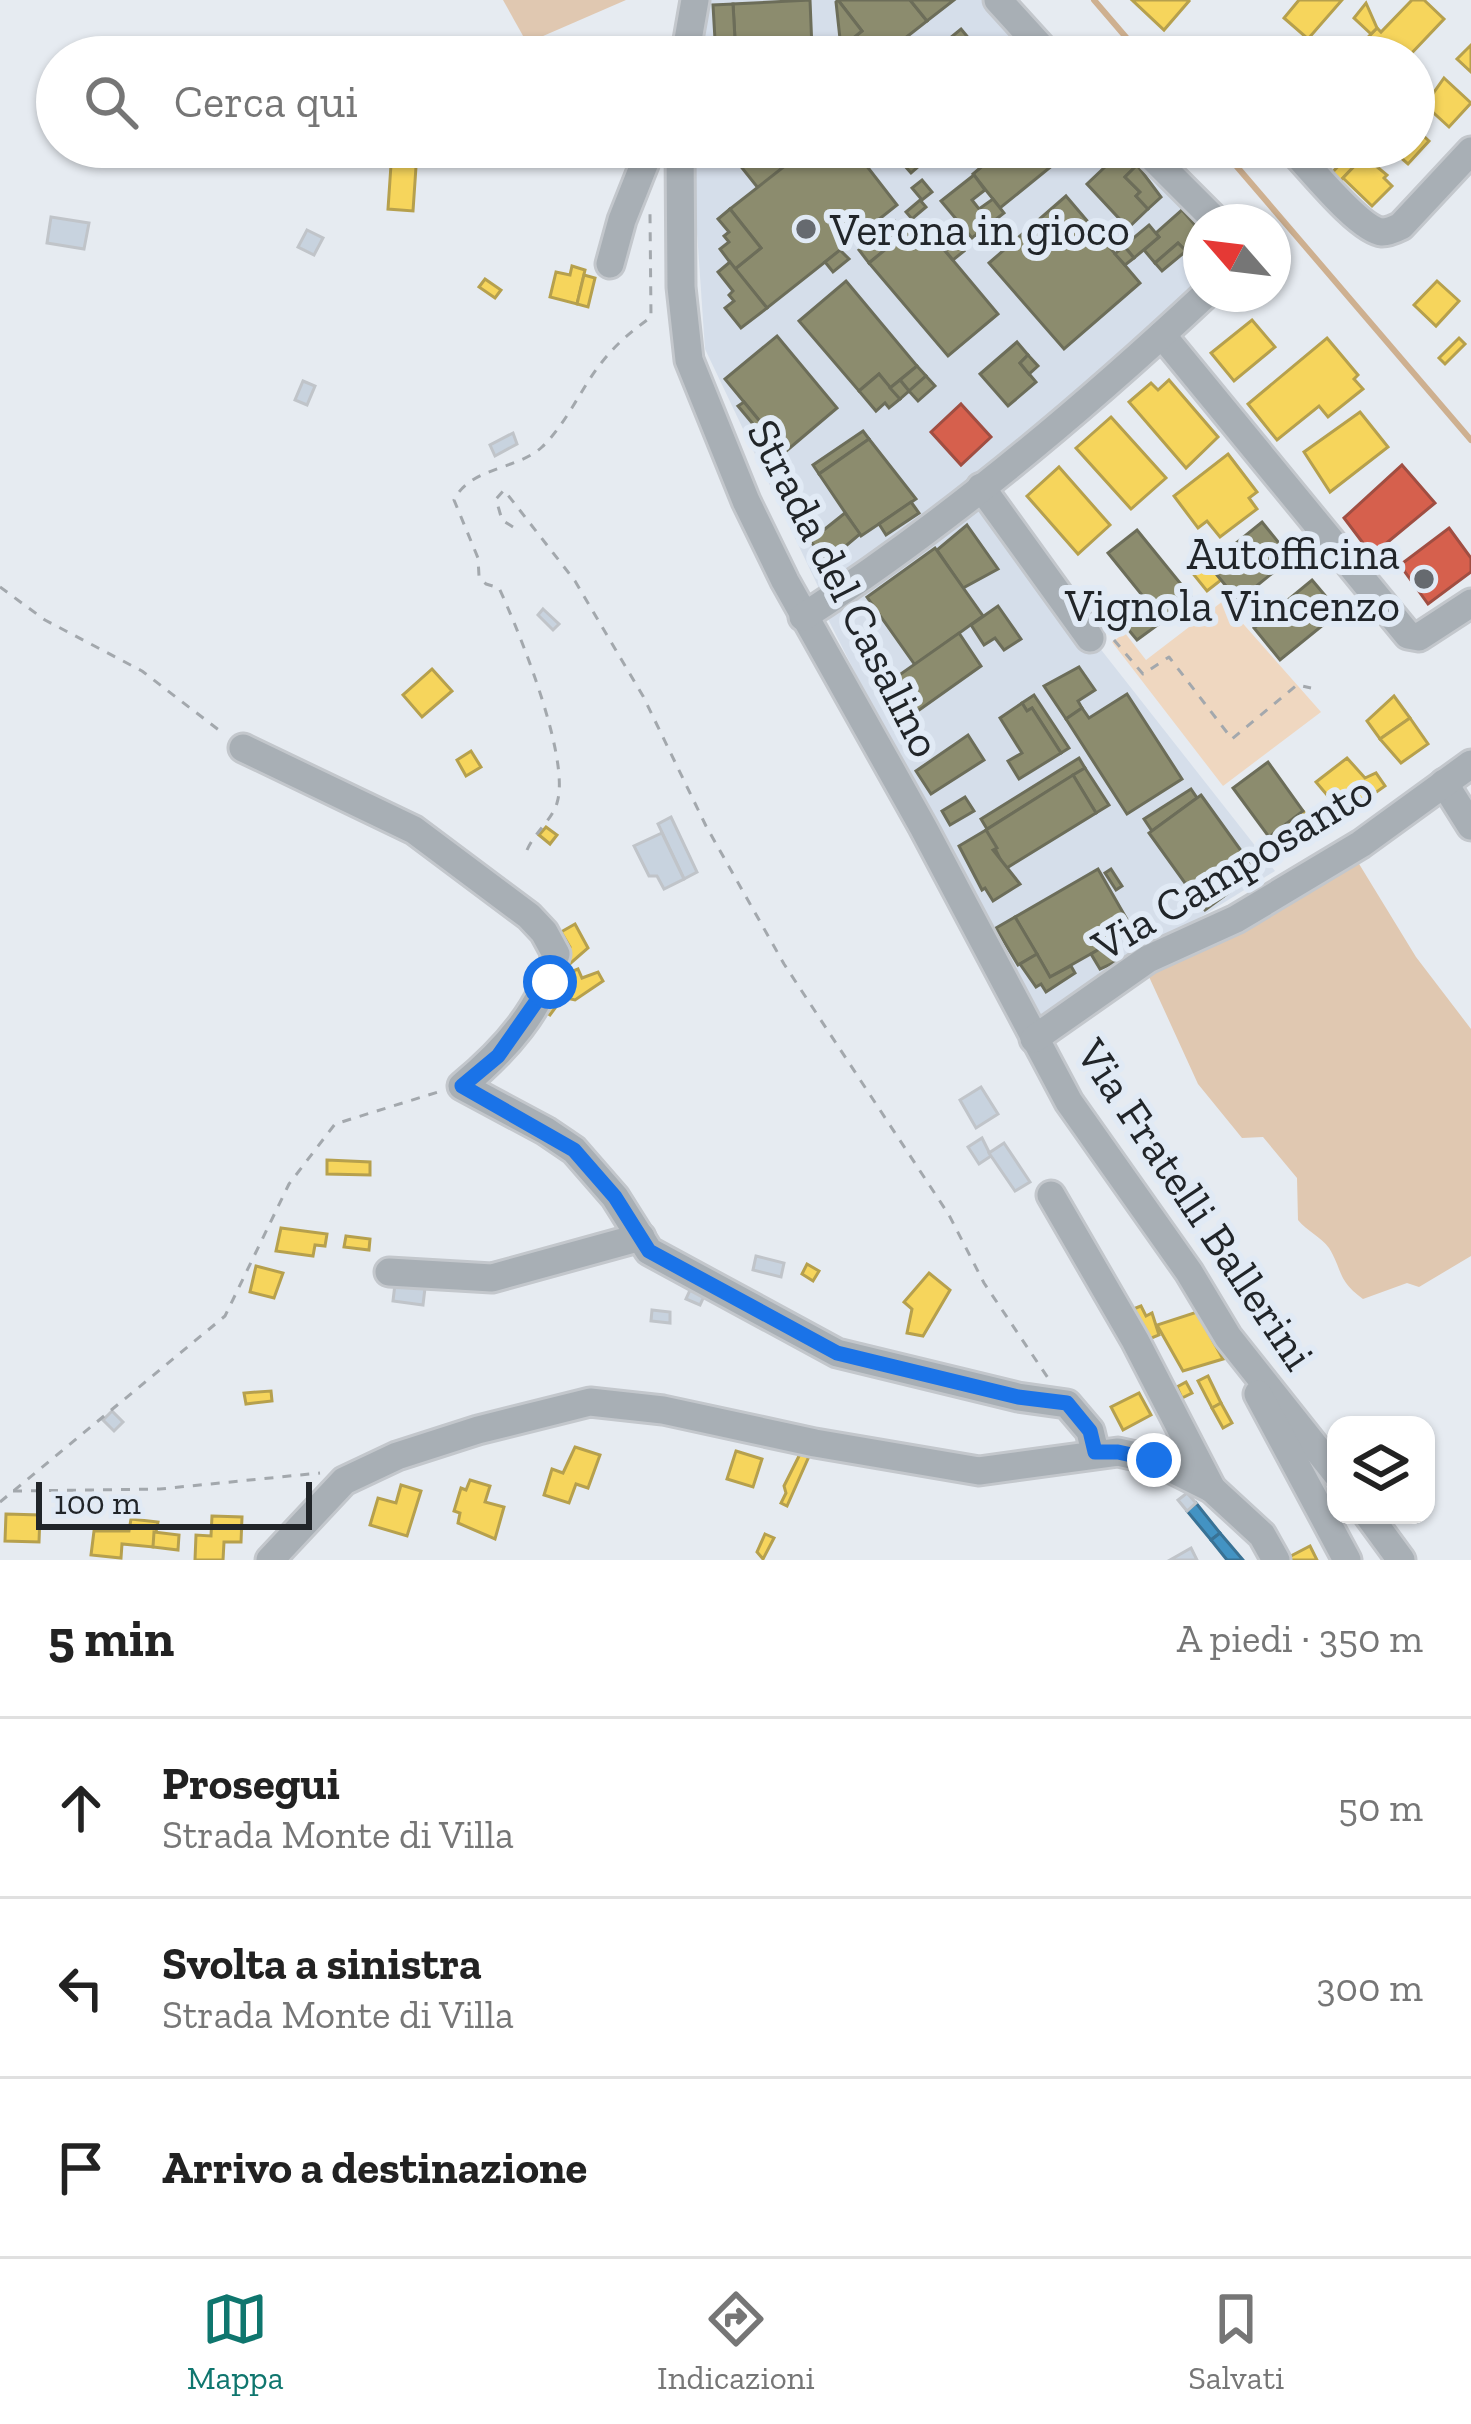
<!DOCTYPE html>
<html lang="it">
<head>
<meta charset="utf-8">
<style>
  body { margin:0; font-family:"Zilla Slab",serif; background:#f6f6f6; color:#222 }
  .controls { position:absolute; right:36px; bottom:36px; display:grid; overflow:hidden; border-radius:24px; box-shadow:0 3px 9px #0004 }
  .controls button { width:108px; height:108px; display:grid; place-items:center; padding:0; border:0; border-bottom:3px solid #e0e0e0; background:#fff; color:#222; font:60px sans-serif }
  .compass { position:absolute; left:1183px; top:204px; width:108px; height:108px; border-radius:50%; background:#fff; box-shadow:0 3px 9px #0004; rotate:298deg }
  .scale { position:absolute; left:36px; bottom:30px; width:276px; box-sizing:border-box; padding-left:12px; border:6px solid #212529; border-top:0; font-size:33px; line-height:42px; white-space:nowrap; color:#212529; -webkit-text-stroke:9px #e1eaf5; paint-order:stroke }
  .stop { position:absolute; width:36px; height:36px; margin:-27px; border:9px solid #1a73e8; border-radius:50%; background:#fff }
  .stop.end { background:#1a73e8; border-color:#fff; box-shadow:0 3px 12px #0008 }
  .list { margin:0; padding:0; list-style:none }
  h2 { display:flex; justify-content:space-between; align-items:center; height:156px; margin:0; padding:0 48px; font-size:51px }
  h2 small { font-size:39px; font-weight:400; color:#767676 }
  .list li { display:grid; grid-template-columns:78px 1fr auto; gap:36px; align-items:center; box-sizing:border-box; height:180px; padding:0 48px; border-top:3px solid #e0e0e0 }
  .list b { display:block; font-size:45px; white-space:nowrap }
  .list p { margin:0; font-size:39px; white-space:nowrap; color:#767676 }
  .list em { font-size:39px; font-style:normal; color:#767676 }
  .icon { flex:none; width:66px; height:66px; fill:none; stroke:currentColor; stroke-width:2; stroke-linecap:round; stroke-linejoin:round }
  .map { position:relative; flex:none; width:1471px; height:1560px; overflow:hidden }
  .search { position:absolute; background:#fff; box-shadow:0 3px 9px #0004; left:36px; right:36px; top:36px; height:132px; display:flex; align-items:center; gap:30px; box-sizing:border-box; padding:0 42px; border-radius:66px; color:#767676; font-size:45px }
  .sheet { height:696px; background:#fff }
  nav { display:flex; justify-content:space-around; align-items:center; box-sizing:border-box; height:168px; border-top:3px solid #e0e0e0; background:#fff; font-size:33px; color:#767676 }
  nav a { display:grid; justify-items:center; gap:6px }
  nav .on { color:#0f766e }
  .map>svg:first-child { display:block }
  .built { fill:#d5deea }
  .green { fill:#efd7c0 }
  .forest { fill:#e0c8b1 }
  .homes { fill:#f6d55c; stroke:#b6a04d; stroke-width:3 }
  .shops { fill:#d6604d; stroke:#a04e42; stroke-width:3 }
  .schools { fill:#4393c3; stroke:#397295; stroke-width:3 }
  .industry { fill:#8c8c6e; stroke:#6c6d59; stroke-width:3 }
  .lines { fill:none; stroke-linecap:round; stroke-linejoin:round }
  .stream { stroke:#ceb090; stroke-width:6 }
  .building { fill:#c8d3df; stroke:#c0c4c9; stroke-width:3 }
  .minor-casing { stroke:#c3c7cc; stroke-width:33 }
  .path { stroke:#a3a8ad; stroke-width:3; stroke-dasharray:9 9; stroke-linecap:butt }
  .minor { stroke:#a8afb5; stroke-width:27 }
  .route { stroke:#1a73e8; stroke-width:15 }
  .poi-dot { fill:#666a6f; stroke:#e1eaf5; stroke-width:4.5 }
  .labels { text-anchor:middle; stroke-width:12; stroke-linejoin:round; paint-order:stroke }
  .poi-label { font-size:45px; fill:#212529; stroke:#e1eaf5; text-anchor:start }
  .street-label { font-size:45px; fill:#212529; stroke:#e1eaf5 }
</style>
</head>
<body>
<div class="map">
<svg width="1471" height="1560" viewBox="0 0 1471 1560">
  <rect width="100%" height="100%" fill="#e6ebf1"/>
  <g class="built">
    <path d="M707 0H1005L1058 57H699Z"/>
    <path d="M695 147H1151L1201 222V285L1017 448 825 601 705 349 694 188Z"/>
    <path d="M981 497 1275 871 1038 1018 944 849 828 619Z"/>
  </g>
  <path class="green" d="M1223 601 1321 712 1223 786 1112 642 1125 633 1146 660Z"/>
  <g class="forest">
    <path d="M503 0H626L527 43Z"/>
    <path d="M1353 854 1416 957 1471 1029V1256L1419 1287 1407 1283 1363 1299C1337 1280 1343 1271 1329 1248 1321 1237 1307 1231 1298 1220L1297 1178 1263 1137 1242 1138 1198 1084 1145 968Z"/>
  </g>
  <g class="homes">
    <path d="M1132 0H1188L1189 1 1164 30Z"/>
    <path d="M1299 0H1342L1308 39 1284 18Z"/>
    <path d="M1412 0H1424L1444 19 1408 57 1403 53 1399 57H1349L1377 28 1381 32Z"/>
    <path d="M1366 3 1377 28 1371 34 1354 18Z"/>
    <path d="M1471 45V72L1457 59Z"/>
    <path d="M1444 78 1471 103 1449 127 1425 105Z"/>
    <path d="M1414 127 1429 141 1408 164 1392 150 1414 147Z"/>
    <path d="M1355 148 1364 156 1338 183 1330 175Z"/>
    <path d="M392 150 417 152 413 211 388 209Z"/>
    <path d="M1364 156 1387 175 1384 178 1392 186 1372 206 1343 178Z"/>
    <path d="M572 266 585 270 577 304 550 297 556 272 570 275Z"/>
    <path d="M584 275 595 278 588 307 577 304Z"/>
    <path d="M485 279 501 290 495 298 479 287Z"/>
    <path d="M1437 281 1459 301 1436 326 1414 305Z"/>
    <path d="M1252 320 1275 347 1234 381 1211 353Z"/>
    <path d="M1327 338 1358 375 1354 379 1363 389 1328 417 1319 406 1277 440 1248 404Z"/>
    <path d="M1459 338 1465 344 1445 364 1439 358Z"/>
    <path d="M1169 380 1218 437 1186 468 1129 402 1151 383 1158 390Z"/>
    <path d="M1360 412 1388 447 1330 492 1304 452Z"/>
    <path d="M1111 417 1166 478 1131 509 1076 448Z"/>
    <path d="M1228 454 1257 492 1249 498 1257 509 1220 537 1207 521 1198 528 1174 496Z"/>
    <path d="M1059 467 1110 525 1078 554 1027 496Z"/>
    <path d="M1200 553 1221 580 1207 591 1186 565Z"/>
    <path d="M432 669 452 691 422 717 403 695Z"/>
    <path d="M1394 696 1410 718 1380 739 1367 721Z"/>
    <path d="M1410 718 1428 744 1401 763 1380 739Z"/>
    <path d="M471 751 481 767 466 776 457 760Z"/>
    <path d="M1347 758 1365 778 1376 773 1385 786 1344 815 1316 782Z"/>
    <path d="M1303 811 1314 825 1279 850 1269 837Z"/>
    <path d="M546 827 557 835 550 844 539 835Z"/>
    <path d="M575 924 588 948 565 968 575 981 550 1015 540 1008 570 947 561 932Z"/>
    <path d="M578 969 582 978 598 972 603 981 575 1000 562 997 575 981 568 973Z"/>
    <path d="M327 1160 370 1162V1175L327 1174Z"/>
    <path d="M281 1228 327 1234 325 1246 315 1245 313 1256 276 1251Z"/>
    <path d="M346 1236 370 1239 369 1250 344 1247Z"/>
    <path d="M807 1264 819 1271 813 1281 802 1274Z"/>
    <path d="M256 1266 283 1273 274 1298 250 1292Z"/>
    <path d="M929 1273 950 1290 923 1336 907 1333 912 1309 904 1302Z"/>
    <path d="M1141 1306 1146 1316 1152 1313 1159 1335 1144 1341 1128 1311Z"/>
    <path d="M1197 1312 1223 1359 1183 1371 1157 1325Z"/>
    <path d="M1208 1376 1221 1403 1212 1408 1198 1381Z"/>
    <path d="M1186 1382 1192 1393 1182 1398 1177 1387Z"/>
    <path d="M271 1391 272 1401 246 1404 244 1393Z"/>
    <path d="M1139 1393 1151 1415 1123 1430 1111 1407Z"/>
    <path d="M1221 1403 1232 1423 1223 1428 1212 1408Z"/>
    <path d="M575 1447 600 1455 588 1488 576 1484 569 1503 544 1495 552 1469 563 1473Z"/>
    <path d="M736 1451 762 1459 753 1487 727 1479Z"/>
    <path d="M801 1452 810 1454 787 1506 781 1503 786 1493 784 1486Z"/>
    <path d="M470 1480 490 1486 485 1502 504 1507 495 1539 458 1523 460 1513 454 1511 461 1488 466 1490Z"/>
    <path d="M401 1485 421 1491 407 1536 370 1525 378 1498 396 1503Z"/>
    <path d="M6 1514 40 1515 39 1542 5 1541Z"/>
    <path d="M212 1516 242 1517 241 1542H224L223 1560H195L196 1535 211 1536Z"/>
    <path d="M131 1519 158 1522 153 1547 122 1544 121 1558 91 1555 94 1531H129Z"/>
    <path d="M154 1532 179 1535 178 1550 153 1547Z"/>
    <path d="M765 1534 774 1538 763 1559 757 1552Z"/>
    <path d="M1310 1546 1317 1560H1290L1289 1557Z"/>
  </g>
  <g class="shops">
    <path d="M961 404 991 437 961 465 931 432Z"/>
    <path d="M1402 465 1435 503 1372 555 1344 518Z"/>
    <path d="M1449 528 1471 558V572L1428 604 1400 565Z"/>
  </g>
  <g class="schools">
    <path d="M1196 1503 1220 1533 1211 1540 1187 1511Z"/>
    <path d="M1220 1533 1243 1560H1227L1211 1540Z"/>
  </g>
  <g class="industry">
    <path d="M810 0 812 49H817V57H736L733 4Z"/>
    <path d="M838 0H910L927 21 881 57H848L841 48 862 31Z"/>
    <path d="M838 0 862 31 841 48 836 2Z"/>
    <path d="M910 0H954L927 21Z"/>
    <path d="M733 4 736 57H716L713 5Z"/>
    <path d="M961 29 971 41 966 45 976 57H947L939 47Z"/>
    <path d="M730 147H767L784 167 758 188 727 149Z"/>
    <path d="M809 147H852L897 205 767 308 735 269 761 248 730 209Z"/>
    <path d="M888 147H941L911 173Z"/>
    <path d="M1005 147H1057L1064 156 1000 208 973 174Z"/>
    <path d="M1123 150 1137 165 1125 177 1140 192 1136 196 1148 209 1128 228 1087 184Z"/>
    <path d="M1137 165 1161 197 1148 209 1136 196 1140 192 1125 177Z"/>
    <path d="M974 175 985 190 972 200 979 209 993 199 1004 213 972 238 941 201Z"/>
    <path d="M922 180 932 192 922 200 912 188Z"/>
    <path d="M1066 196 1140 283 1064 349 989 263Z"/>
    <path d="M920 200 926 207 912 219 906 212Z"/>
    <path d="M730 209 761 248 735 269 720 249 729 242 724 236 729 232 718 219Z"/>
    <path d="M1182 210 1201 232V238L1186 251 1178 243 1155 263 1144 250 1159 237 1156 233Z"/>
    <path d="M895 221 905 233 869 263 859 250Z"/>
    <path d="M920 221 998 314 948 356 869 263Z"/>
    <path d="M1149 225 1159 237 1134 258 1124 246Z"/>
    <path d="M942 226 964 251 953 260 932 235Z"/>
    <path d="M1178 243 1186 251 1162 271 1155 263Z"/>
    <path d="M1124 246 1134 258 1125 265 1115 254Z"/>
    <path d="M840 250 849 259 833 272 825 262Z"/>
    <path d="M730 262 767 308 741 328 725 308 734 301 729 295 733 291 718 272Z"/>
    <path d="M846 281 917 366 890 388 879 374 859 391 799 321Z"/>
    <path d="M777 336 837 408 785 452 725 379Z"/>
    <path d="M1017 342 1028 355 1020 363 1036 382 1008 406 980 374Z"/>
    <path d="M1028 355 1038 366 1029 374 1020 363Z"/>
    <path d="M917 366 926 376 909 391 900 380Z"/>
    <path d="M879 374 900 399 889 408 885 403 876 411 859 391Z"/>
    <path d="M926 376 935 386 918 401 909 391Z"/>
    <path d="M900 380 909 391 900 399 890 388Z"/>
    <path d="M744 402 785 452 772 462 754 441 752 434 758 430 738 406Z"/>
    <path d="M863 431 869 439 819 474 813 465Z"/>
    <path d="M869 439 916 499 861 536 819 474Z"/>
    <path d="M911 502 919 513 886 535 879 524Z"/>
    <path d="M845 513 860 534 828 561 810 541Z"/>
    <path d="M1262 522 1291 558 1238 601 1209 565Z"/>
    <path d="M967 525 998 569 963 588 937 550Z"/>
    <path d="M1137 530 1193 599 1137 640 1117 616 1142 595 1108 553Z"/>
    <path d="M935 548 983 616 915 665 867 597Z"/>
    <path d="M1312 580 1339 612 1280 660 1254 628Z"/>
    <path d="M998 606 1021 639 1004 650 995 638 984 645 971 625Z"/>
    <path d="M959 633 981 666 908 718 885 685Z"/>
    <path d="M1079 667 1095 690 1078 701 1082 708 1066 719 1044 686Z"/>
    <path d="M1127 694 1182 779 1127 814 1066 719 1082 708 1089 718Z"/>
    <path d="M1034 695 1069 748 1061 753 1032 708 1027 711 1022 703Z"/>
    <path d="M1022 703 1027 711 1032 708 1061 753 1019 779 1008 761 1022 753 1000 718Z"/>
    <path d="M968 735 984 760 931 794 916 771Z"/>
    <path d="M1079 758 1085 768 987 829 981 819Z"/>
    <path d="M1268 762 1303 811 1269 837 1233 788Z"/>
    <path d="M1085 768 1109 805 1096 813 1073 775Z"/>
    <path d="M1073 775 1096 813 1005 869 986 830Z"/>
    <path d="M1191 789 1197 798 1152 831 1144 819Z"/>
    <path d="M1201 795 1247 859 1195 897 1149 833Z"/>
    <path d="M965 797 974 811 950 825 942 811Z"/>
    <path d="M986 830 997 848 993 850 1020 884 993 901 985 888 982 890 959 846Z"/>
    <path d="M1247 859 1257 872 1205 910 1195 897Z"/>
    <path d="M1098 869 1133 930 1050 977 1015 917Z"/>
    <path d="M1111 869 1122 886 1116 890 1105 873Z"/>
    <path d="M1015 917 1037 954 1018 965 996 928Z"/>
    <path d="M1106 945 1115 962 1100 969 1091 954Z"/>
    <path d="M1037 954 1050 977 1071 966 1075 973 1046 992 1041 984 1036 987 1020 964Z"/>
  </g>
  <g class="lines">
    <g class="stream">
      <path d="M1094 0 1143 57"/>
      <path d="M1220 147 1471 440"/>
    </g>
  </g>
  <g class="building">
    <path d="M51 217 89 223 84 249 47 243Z"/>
    <path d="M307 230 323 238 314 255 298 247Z"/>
    <path d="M303 381 315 386 307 405 295 400Z"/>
    <path d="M513 433 517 444 495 456 490 445Z"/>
    <path d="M543 609 559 624 553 630 538 615Z"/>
    <path d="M671 817 697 872 684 879 658 824Z"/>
    <path d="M662 833 684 879 664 889 657 876H649L634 846Z"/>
    <path d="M981 1087 998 1114 976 1128 960 1100Z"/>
    <path d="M982 1138 991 1156 979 1164 968 1147Z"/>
    <path d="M1004 1143 1030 1182 1015 1191 989 1153Z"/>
    <path d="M756 1256 784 1263 781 1277 753 1270Z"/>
    <path d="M395 1284 425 1288 423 1305 393 1301Z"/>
    <path d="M691 1288 705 1294 700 1305 686 1299Z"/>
    <path d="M652 1310 670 1312V1323L651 1321Z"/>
    <path d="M112 1411 123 1422 114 1431 103 1420Z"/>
    <path d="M1187 1493 1196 1503 1187 1511 1178 1500Z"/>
    <path d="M1191 1548 1197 1560H1170Z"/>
  </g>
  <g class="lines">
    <g class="minor-casing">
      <g id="minor">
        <path d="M998 0 1050 57"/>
        <path d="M685 57 695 0"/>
        <path d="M680 147 681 287 689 360 746 501 785 581 923 827 1069 1102 1189 1272 1228 1337 1336 1473"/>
        <path d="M1142 147 1217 222"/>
        <path d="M1290 147C1308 165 1359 230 1382 232 1388 232 1395 229 1401 226L1471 151"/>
        <path d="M610 264 622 220 651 147"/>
        <path d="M1162 335 1408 635 1419 637 1471 603"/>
        <path d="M981 487 1090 638"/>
        <path d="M803 617C947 524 1081 411 1206 294"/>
        <path d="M243 748 414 830 529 916 544 932 556 954C543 1009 504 1051 462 1086L546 1131 574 1150 615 1197 649 1251 837 1353 1018 1397 1067 1404 1090 1431 1095 1452"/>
        <path d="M1444 783 1471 826"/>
        <path d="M1034 1039 1148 959 1236 919 1361 844 1471 764"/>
        <path d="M1051 1195 1135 1340 1212 1489"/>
        <path d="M389 1272 492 1278 641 1237"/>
        <path d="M1258 1394 1347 1560"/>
        <path d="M1368 1515 1401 1560"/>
        <path d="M270 1560 344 1481 397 1456 478 1430 590 1402 663 1410 815 1443 979 1471 1118 1452 1154 1460 1212 1489 1262 1535 1276 1560"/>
      </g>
    </g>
    <g class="path">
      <path d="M513 527 502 520 496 499 504 490 575 581 643 696 706 826 784 964 949 1215 984 1283 1048 1378"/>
      <path d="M0 587 45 620 142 671 224 734"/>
      <path d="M1114 640 1143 674 1169 657 1232 739 1297 685 1311 688"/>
      <path d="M527 850C535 832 552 820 557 803 571 759 519 631 499 588L486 584 479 576 478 558 454 500C470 467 517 470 542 447 567 423 581 388 602 362 617 343 632 331 651 317L650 214"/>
      <path d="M13 1491 160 1489 320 1473"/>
      <path d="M0 1502 225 1316 289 1184 335 1124 438 1092"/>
    </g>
    <use href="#minor" class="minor"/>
  </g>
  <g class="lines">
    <path class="route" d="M550 982 498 1056 462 1086 574 1150 615 1197 649 1251 837 1353 1018 1397 1067 1403 1090 1431 1095 1452H1118L1154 1460"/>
  </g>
  <g class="poi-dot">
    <circle cx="806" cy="229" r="12"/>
    <circle cx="1424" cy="579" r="12"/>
  </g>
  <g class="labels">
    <g class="poi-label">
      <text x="830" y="245">Verona in gioco</text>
      <text x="1400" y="569" text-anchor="end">Autofficina<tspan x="1400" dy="52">Vignola Vincenzo</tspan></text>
    </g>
    <g class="street-label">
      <text transform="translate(845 588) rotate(63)" y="16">Strada del Casalino</text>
      <text transform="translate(1232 867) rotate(-31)" y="16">Via Camposanto</text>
      <text transform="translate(1196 1204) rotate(56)" y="16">Via Fratelli Ballerini</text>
    </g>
  </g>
</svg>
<div class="controls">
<button><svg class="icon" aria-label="layers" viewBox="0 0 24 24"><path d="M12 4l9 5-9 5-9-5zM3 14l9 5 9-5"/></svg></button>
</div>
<svg class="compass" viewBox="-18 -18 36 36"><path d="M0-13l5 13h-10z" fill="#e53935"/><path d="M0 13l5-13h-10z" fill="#767676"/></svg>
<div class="scale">100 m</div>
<div class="stop" style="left:550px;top:982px"></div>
<div class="stop end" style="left:1154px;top:1460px"></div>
<div class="search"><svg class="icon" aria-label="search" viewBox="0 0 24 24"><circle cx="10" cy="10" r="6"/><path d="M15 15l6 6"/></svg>Cerca qui</div>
</div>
<section class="sheet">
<h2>5 min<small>A piedi · 350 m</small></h2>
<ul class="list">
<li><svg class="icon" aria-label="ahead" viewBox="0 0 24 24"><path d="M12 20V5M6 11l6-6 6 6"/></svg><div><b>Prosegui</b><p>Strada Monte di Villa</p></div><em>50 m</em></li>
<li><svg class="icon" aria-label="left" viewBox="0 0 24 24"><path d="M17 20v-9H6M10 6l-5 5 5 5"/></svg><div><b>Svolta a sinistra</b><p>Strada Monte di Villa</p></div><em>300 m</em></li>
<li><svg class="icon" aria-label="arrive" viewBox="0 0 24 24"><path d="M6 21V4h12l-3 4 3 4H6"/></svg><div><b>Arrivo a destinazione</b></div></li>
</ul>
</section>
<nav>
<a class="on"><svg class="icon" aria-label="map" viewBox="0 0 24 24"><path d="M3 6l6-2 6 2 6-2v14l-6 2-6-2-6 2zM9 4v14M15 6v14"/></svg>Mappa</a>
<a><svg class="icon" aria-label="directions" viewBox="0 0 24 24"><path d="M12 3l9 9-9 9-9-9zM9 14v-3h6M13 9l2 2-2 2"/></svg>Indicazioni</a>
<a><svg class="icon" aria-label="saved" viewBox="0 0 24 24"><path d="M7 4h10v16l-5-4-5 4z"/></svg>Salvati</a>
</nav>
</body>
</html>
